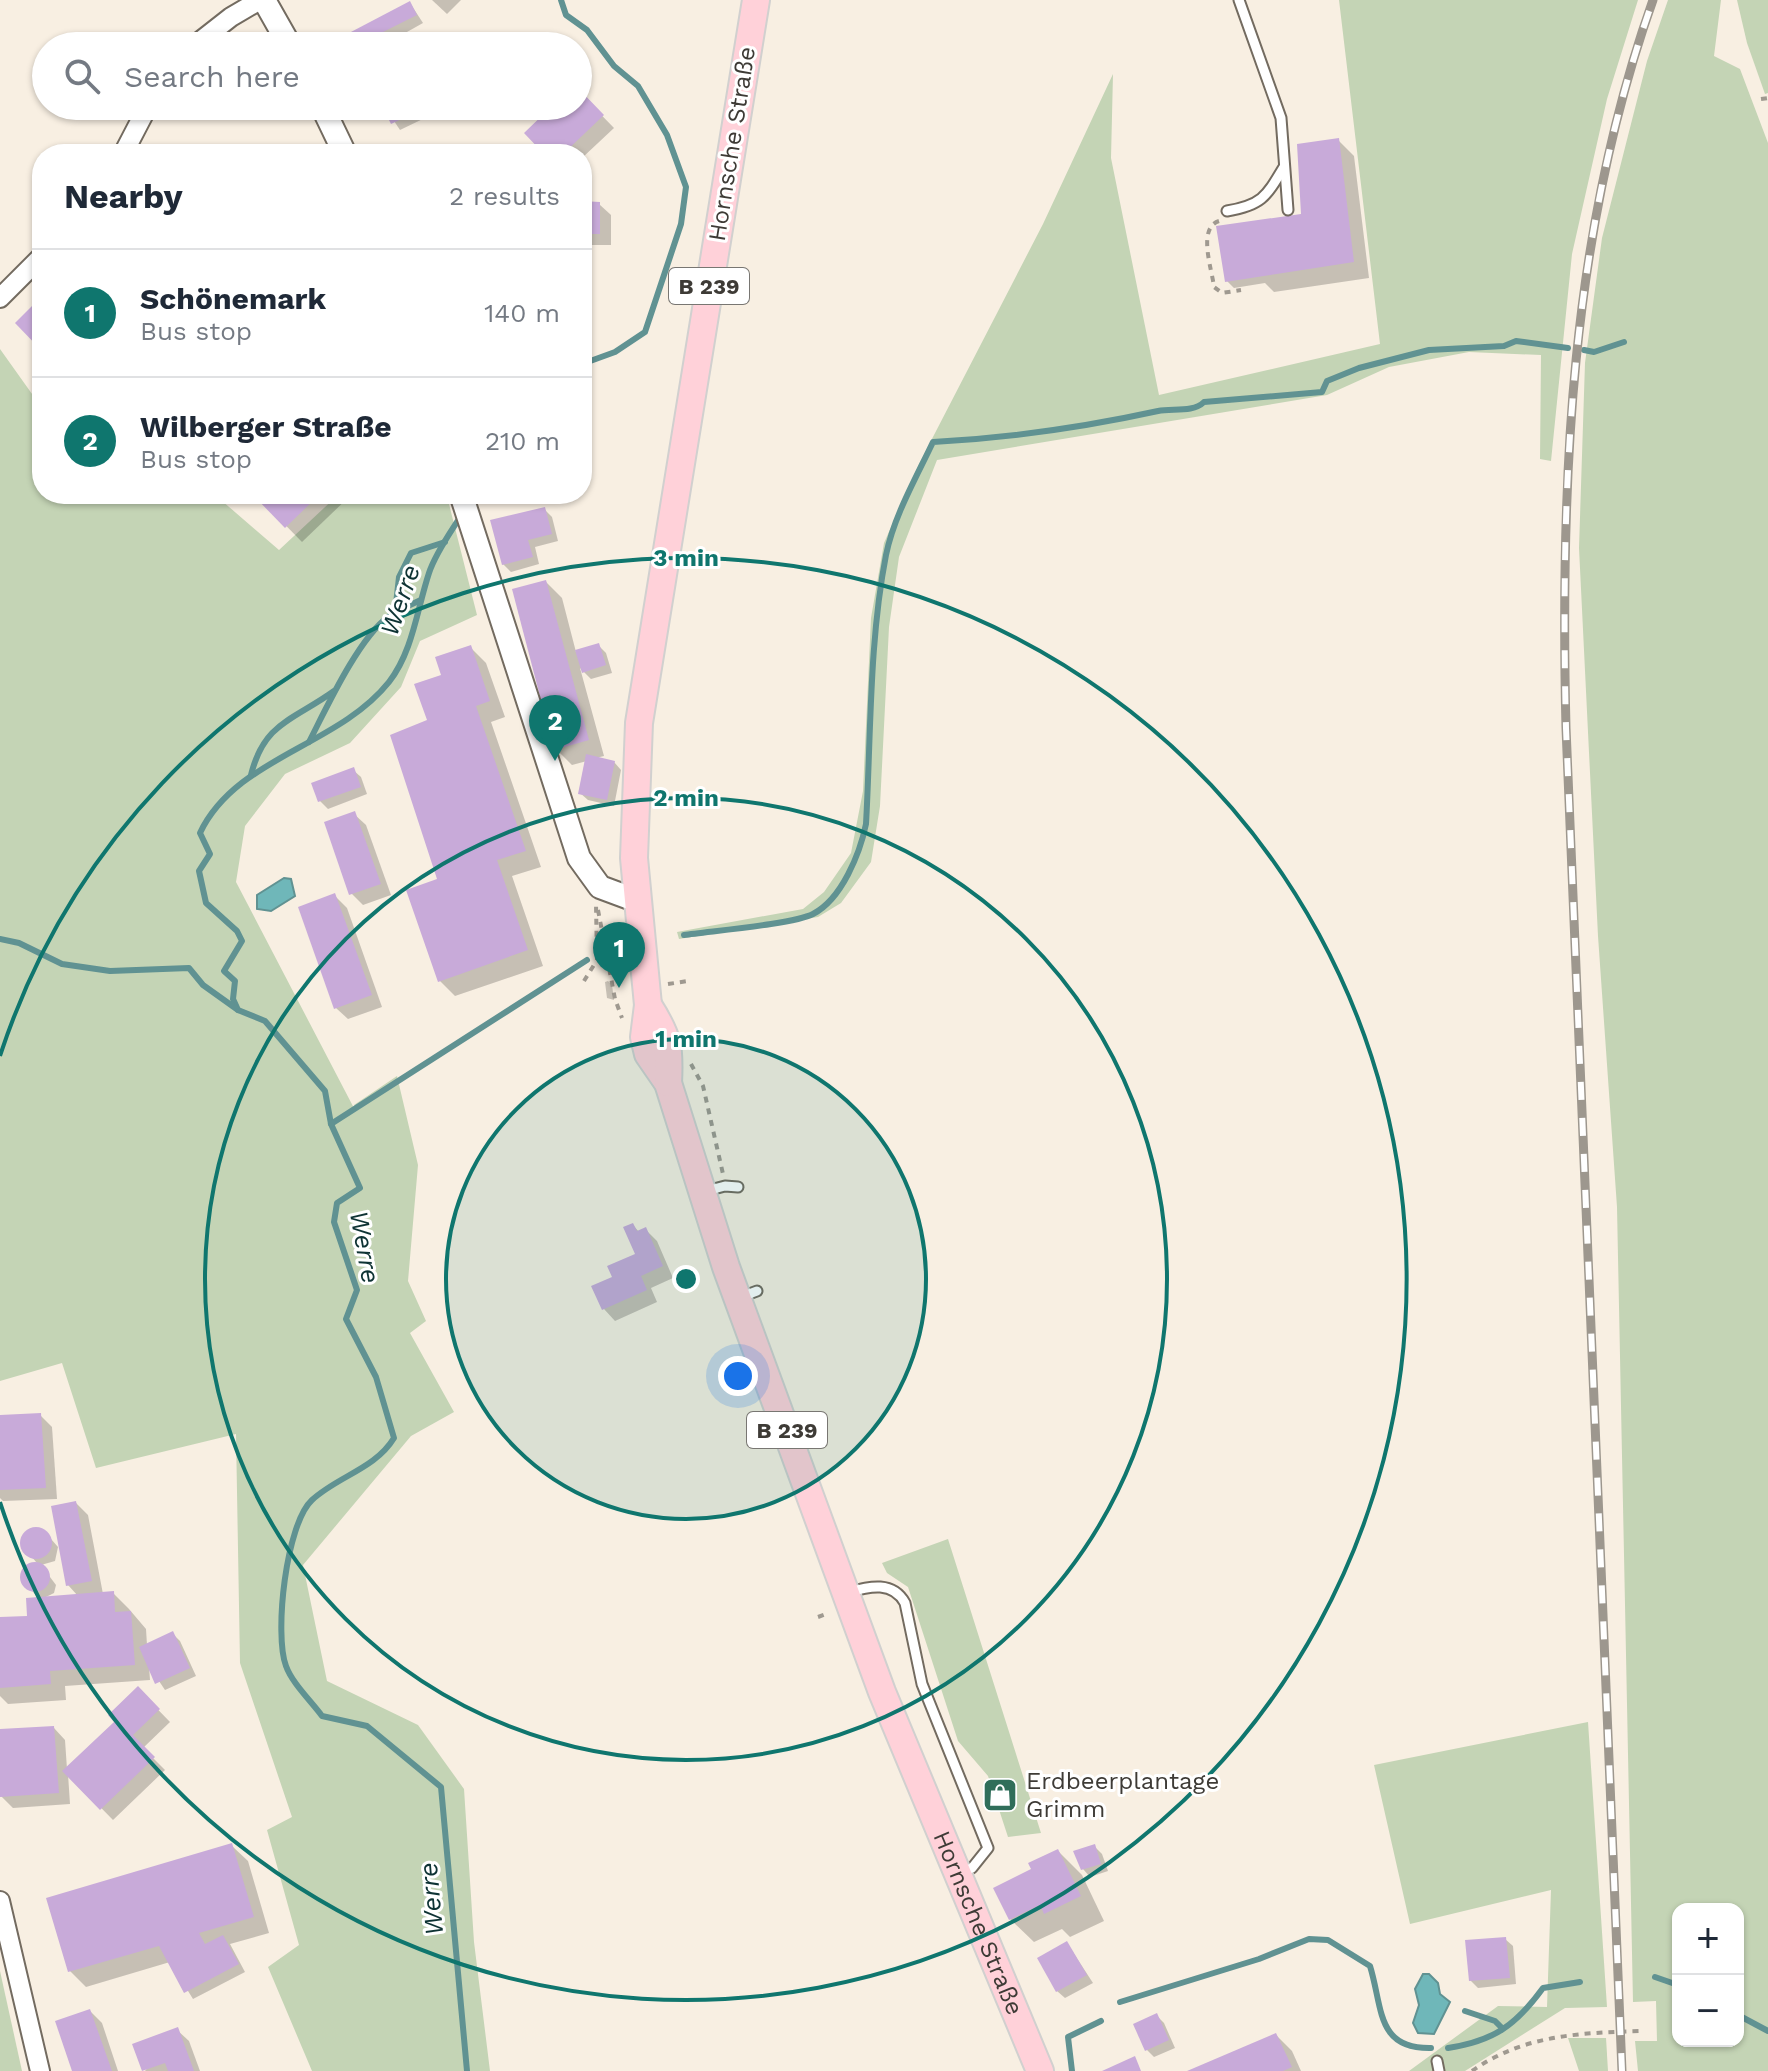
<!DOCTYPE html>
<html lang="en">
<head>
<meta charset="utf-8">
<style>
  body { margin:0; font-family:"Work Sans",sans-serif; background:#f2f2f3; color:#1f2937 }
  .controls { position:absolute; right:24px; bottom:24px; display:grid; overflow:hidden; border-radius:16px; box-shadow:0 2px 6px #0004 }
  .controls button { width:72px; height:72px; display:grid; place-items:center; padding:0; border:0; border-bottom:2px solid #e0e1e3; background:#fff; color:#1f2937; font:40px sans-serif }
  .you { position:absolute; left:738px; top:1376px; width:28px; height:28px; margin:-20px; border:6px solid #fff; border-radius:50%; background:#1a73e8; box-shadow:0 0 0 12px #1a73e833 }
  .badge { display:grid; place-items:center; width:52px; height:52px; border-radius:50%; background:#0f766e; color:#fff; font-size:26px; font-weight:700 }
  .pin { position:absolute; translate:-50% -66px; filter:drop-shadow(0 2px 4px #0008) }
  .pin::after { content:''; position:absolute; top:42px; width:28px; height:24px; background:inherit; clip-path:polygon(0 0,100% 0,50% 100%) }
  .list { margin:0; padding:0; list-style:none }
  h2 { display:flex; justify-content:space-between; align-items:center; height:104px; margin:0; padding:0 32px; font-size:34px }
  h2 small { font-size:26px; font-weight:400; color:#747a83 }
  .list li { display:grid; grid-template-columns:52px 1fr auto; gap:24px; align-items:center; box-sizing:border-box; height:128px; padding:0 32px; border-top:2px solid #e0e1e3 }
  .list b { display:block; font-size:30px; white-space:nowrap }
  .list p { margin:0; font-size:26px; white-space:nowrap; color:#747a83 }
  .list em { font-size:26px; font-style:normal; color:#747a83 }
  .icon { flex:none; width:44px; height:44px; fill:none; stroke:currentColor; stroke-width:2; stroke-linecap:round; stroke-linejoin:round }
  .map { position:relative; flex:none; width:1768px; height:2071px; overflow:hidden }
  .search { position:absolute; background:#fff; box-shadow:0 2px 6px #0004; left:32px; top:32px; width:560px; height:88px; display:flex; align-items:center; gap:20px; box-sizing:border-box; padding:0 28px; border-radius:44px; color:#747a83; font-size:30px }
  .panel { position:absolute; background:#fff; box-shadow:0 2px 6px #0004; left:32px; top:144px; width:560px; height:360px; border-radius:32px }
  .map>svg:first-child { display:block }
  .green { fill:#c4d4b5; fill-rule:evenodd }
  .water { fill:#6fb7b9; stroke:#609292; stroke-width:2 }
  .shadow { fill:#0003 }
  .lines { fill:none; stroke-linecap:round; stroke-linejoin:round }
  .stream { stroke:#609292; stroke-width:6 }
  .building { fill:#c8aad9 }
  .service-casing { stroke:#736b60; stroke-width:13 }
  .minor-casing { stroke:#736b60; stroke-width:22 }
  .tertiary-casing { stroke:#736b60; stroke-width:26 }
  .primary-casing { stroke:#d1d0cf; stroke-width:30 }
  .path { stroke:#9f9990; stroke-width:4; stroke-dasharray:6 6; stroke-linecap:butt }
  .service { stroke:#fff; stroke-width:9 }
  .minor { stroke:#fff; stroke-width:18 }
  .tertiary { stroke:#fff; stroke-width:22 }
  .primary { stroke:#ffd1d9; stroke-width:26 }
  .rail-casing { stroke:#9d978e; stroke-width:9 }
  .rail { stroke:#fff; stroke-width:6; stroke-dasharray:18; stroke-linecap:butt }
  .ring { fill:none; stroke:#0f766e; stroke-width:4 }
  .labels { text-anchor:middle; stroke-width:6; stroke-linejoin:round; paint-order:stroke }
  .shield { fill:#fff; stroke:#787672; stroke-width:2 }
  .shield-label { font-size:22px; font-weight:bold; fill:#3e3b36 }
  .street-label { font-size:24px; fill:#3e3b36; stroke:#fff }
  .poi-label { font-size:24px; fill:#3e3b36; stroke:#fff; text-anchor:start }
  .water-label { font-size:26px; font-style:italic; fill:#0e3334; stroke:#fff }
  .centre { fill:#0f766e; stroke:#fff; stroke-width:4 }
  .ring-label { font-size:24px; text-anchor:middle; font-weight:bold; fill:#0f766e; stroke:#fff; stroke-width:6; stroke-linejoin:round; paint-order:stroke }
</style>
</head>
<body>
<div class="map">
<svg width="1768" height="2071" viewBox="0 0 1768 2071">
  <rect width="100%" height="100%" fill="#f8efe2"/>
  <g class="green">
    <path d="M1339 0H1638L1607 99 1572 254 1551 461 1540 459 1541 355 1469 352 1389 367 1327 395 937 460 899 557 889 627 880 806 871 862 841 903 818 917 679 939 677 932 803 909 824 892 851 853 863 791 871 618 884 543 919 464 1043 224 1113 74 1111 158 1159 395 1380 344Z"/>
    <path d="M1668 0H1721L1714 56 1740 69 1768 143V2071H1638L1635 2041H1657L1656 2001 1633 2002 1617 1207 1598 936 1579 548 1585 363 1602 238 1647 61ZM1678 1909H1738V2041H1678Z"/>
    <path d="M1737 0H1768V93L1765 94 1747 43Z"/>
    <path d="M0 349 42 408V494H214L279 550 339 494H446L449 504 477 615 420 641 401 687 350 743 285 774 245 826 236 882 356 1112 354 1105 397 1076 418 1165 408 1281 426 1321 410 1333 454 1412 411 1436 303 1565 327 1681 418 1725 464 1789 474 1942 490 2071H312L268 1967 299 1945 267 1830 292 1817 240 1663 236 1434 96 1468 62 1363 0 1381Z"/>
    <path d="M948 1539 1041 1833 1008 1837 988 1776 958 1741 908 1587 887 1573 882 1563Z"/>
    <path d="M1588 1722 1607 2007 1565 2008 1465 2071H1409L1498 2006 1547 2007 1551 1890 1410 1924 1374 1765Z"/>
    <path d="M0 1971 22 2071H0Z"/>
    <path d="M1568 2038H1606L1608 2071H1579Z"/>
  </g>
  <g class="water">
    <path d="M284 878 291 879 295 896 271 911 257 909V895Z"/>
    <path d="M1423 1974H1429L1438 1983 1440 1994 1450 2002 1434 2034 1418 2033 1413 2023 1419 2005 1415 1989Z"/>
  </g>
  <g class="shadow">
    <path d="M432 0H461L447 14Z"/>
    <path d="M410 3 423 23 382 46H358L351 34Z"/>
    <path d="M578 91 614 128 582 158V154H547L555 106H578Z"/>
    <path d="M384 106H424L429 116 400 130Z"/>
    <path d="M1338 140 1354 156 1369 278 1274 292 1265 283 1234 288 1227 281 1300 216Z"/>
    <path d="M582 203 599 204 611 215V245H582Z"/>
    <path d="M255 494H352L302 542Z"/>
    <path d="M544 509 552 517 558 541 535 547 539 564 511 572 503 564Z"/>
    <path d="M546 582 562 598 576 652 598 645 606 653 612 673 591 679 580 668 604 756 596 758 614 762 621 770 614 806 588 800 580 793 587 761 572 765 556 749Z"/>
    <path d="M470 647 486 663 505 717 491 722 541 867 512 876 543 966 455 996 439 980 440 880 429 721 444 676Z"/>
    <path d="M353 770 361 777 367 794 328 809 320 801 314 784Z"/>
    <path d="M354 814 366 825 391 895 363 905 351 893Z"/>
    <path d="M335 896 347 908 382 1007 348 1019 336 1008Z"/>
    <path d="M608 981 612 985 614 1000 607 998 605 982Z"/>
    <path d="M633 1225 639 1232 645 1229 657 1241 673 1278 651 1288 657 1302 615 1321 604 1309 614 1278 637 1255Z"/>
    <path d="M40 1415 52 1427 57 1499 3 1501 0 1498V1417Z"/>
    <path d="M76 1503 88 1515 103 1594 113 1593 129 1609 146 1629 147 1645 173 1634 180 1641 196 1676 165 1690 149 1666 150 1680 65 1686 66 1700 8 1704 0 1696V1619L29 1617 39 1599 23 1580 26 1568 33 1565 41 1568 22 1545 26 1532 35 1528 44 1531 58 1547 55 1561 41 1565 56 1585 54 1593 44 1598 78 1596 68 1585Z"/>
    <path d="M138 1689 170 1722 143 1748 165 1770 113 1820 68 1774 70 1804 13 1808 1 1796 0 1731 54 1728 65 1740 67 1769 116 1722Z"/>
    <path d="M232 1846 248 1861 269 1933 230 1944 245 1972 193 1999 170 1962 86 1987 70 1971Z"/>
    <path d="M1095 1847 1102 1854 1108 1871 1090 1877 1083 1869Z"/>
    <path d="M1058 1851 1082 1875 1104 1921 1070 1937 1062 1929 1034 1942 1010 1919 1034 1870Z"/>
    <path d="M1505 1939 1513 1946 1516 1984 1478 1988 1470 1980Z"/>
    <path d="M1067 1943 1093 1983 1065 1998 1057 1991Z"/>
    <path d="M90 2011 102 2023 118 2071H74Z"/>
    <path d="M1157 2016 1164 2023 1175 2048 1154 2057 1147 2050Z"/>
    <path d="M177 2030 189 2041 200 2071H145Z"/>
    <path d="M1276 2035 1292 2051 1301 2071H1192Z"/>
  </g>
  <g class="lines">
    <g class="stream">
      <path d="M561 0 566 15 587 30 614 66 638 86 667 135 686 187 681 224 645 332 615 352 582 364"/>
      <path d="M1584 350 1594 352 1624 342"/>
      <path d="M462 514C451 532 436 552 429 573 417 609 413 651 389 682 337 747 236 757 200 833L210 854 199 871 206 903 237 931 242 941 224 971 235 981 233 999 238 1010 265 1021 325 1091 331 1124 360 1188 337 1203 334 1222 357 1290 346 1319 376 1377 394 1438C375 1469 338 1476 312 1500 286 1524 274 1634 286 1666 292 1683 311 1701 322 1716L367 1726 441 1787 467 2071"/>
      <path d="M395 613 399 577 411 553 445 542"/>
      <path d="M309 742C326 709 358 639 388 617 398 610 410 605 421 600"/>
      <path d="M251 775C264 722 294 720 334 691"/>
      <path d="M684 935C711 931 794 924 813 914 842 899 860 853 866 824 871 736 869 642 886 555 894 516 916 478 933 442 1008 438 1085 427 1158 411 1172 408 1193 413 1204 402L1322 392 1327 381 1359 368 1429 350 1504 346 1516 341 1568 348"/>
      <path d="M0 939 19 943 62 964 110 971 189 968 203 985 238 1010"/>
      <path d="M331 1124 587 960"/>
      <path d="M1655 1977 1678 1985"/>
      <path d="M1120 2002 1259 1959 1309 1939 1328 1940 1370 1966C1383 2008 1376 2049 1431 2048"/>
      <path d="M1465 2011 1495 2021 1502 2028"/>
      <path d="M1738 2015 1768 2031"/>
      <path d="M1448 2048C1494 2041 1516 2025 1543 1988L1580 1982"/>
      <path d="M1072 2071 1068 2037 1101 2021"/>
    </g>
  </g>
  <g class="building">
    <path d="M410 1 417 15 355 46 349 33Z"/>
    <path d="M578 88 604 115 563 154H544L524 133 552 106H578Z"/>
    <path d="M382 106H422L423 109 391 124Z"/>
    <path d="M1339 138 1354 262 1225 282 1216 226 1301 214 1297 144Z"/>
    <path d="M582 201 600 202V234H582Z"/>
    <path d="M42 296V351L15 323Z"/>
    <path d="M252 494H320L285 528Z"/>
    <path d="M545 507 552 534 528 540 533 557 502 565 490 520Z"/>
    <path d="M546 580 589 740 554 750 512 589Z"/>
    <path d="M599 643 606 665 582 673 575 650Z"/>
    <path d="M471 645 490 701 476 706 526 851 497 860 528 950 438 982 406 890 437 879 390 735 427 720 414 684 441 675 435 657Z"/>
    <path d="M586 754 615 761 607 800 578 794Z"/>
    <path d="M354 767 361 787 318 802 311 783Z"/>
    <path d="M355 811 381 884 349 895 324 822Z"/>
    <path d="M335 893 372 995 334 1009 298 907Z"/>
    <path d="M633 1223 637 1231 646 1227 663 1266 641 1276 647 1290 602 1310 591 1286 612 1277 607 1266 635 1254 623 1227Z"/>
    <path d="M41 1413 46 1488 0 1490V1415Z"/>
    <path d="M76 1501 92 1581 66 1586 51 1506Z"/>
    <circle cx="36" cy="1543" r="16"/>
    <circle cx="35" cy="1577" r="15"/>
    <path d="M114 1591 115 1612 131 1611 135 1665 50 1671 51 1684 0 1688V1617L27 1616 26 1598Z"/>
    <path d="M173 1631 190 1668 155 1684 139 1647Z"/>
    <path d="M138 1686 160 1709 133 1735 155 1757 100 1810 62 1771 114 1722 108 1715Z"/>
    <path d="M54 1726 59 1793 0 1797V1729Z"/>
    <path d="M232 1843 254 1917 199 1933 205 1944 223 1935 239 1964 184 1993 159 1946 68 1972 46 1898Z"/>
    <path d="M1095 1844 1101 1864 1081 1870 1073 1851Z"/>
    <path d="M1058 1849 1081 1896 1044 1914 1040 1905 1009 1920 993 1888 1031 1869 1028 1863Z"/>
    <path d="M1506 1937 1510 1978 1469 1981 1465 1940Z"/>
    <path d="M1067 1941 1087 1975 1056 1992 1037 1958Z"/>
    <path d="M90 2009 112 2071H72L55 2021Z"/>
    <path d="M1157 2013 1169 2040 1145 2051 1133 2024Z"/>
    <path d="M178 2027 194 2071H168L165 2063 142 2071 132 2044Z"/>
    <path d="M1276 2033 1292 2067 1283 2071H1187Z"/>
    <path d="M1135 2056 1141 2071H1102Z"/>
  </g>
  <g class="lines">
    <g class="service-casing">
      <g id="service">
        <path d="M1239 0 1281 118 1288 210"/>
        <path d="M1227 211C1262 205 1266 197 1284 167"/>
        <path d="M706 1191 725 1186 738 1187"/>
        <path d="M741 1297 757 1291"/>
        <path d="M849 1592C870 1586 893 1581 905 1603L922 1684 988 1848 972 1868 960 1872"/>
        <path d="M1437 2061 1439 2071"/>
      </g>
    </g>
    <g class="minor-casing">
      <g id="minor">
        <path d="M194 46 231 17 260 0"/>
        <path d="M123 154 148 106"/>
        <path d="M0 298 42 256"/>
        <path d="M0 1901 40 2071"/>
      </g>
    </g>
    <g class="tertiary-casing">
      <g id="tertiary">
        <path d="M264 0 290 46"/>
        <path d="M322 106 345 154"/>
        <path d="M461 494 579 858 600 887 635 900"/>
      </g>
    </g>
    <g class="primary-casing">
      <g id="primary">
        <path id="s1" d="M756 0 639 723 634 858 648 1005 644 1037 648 1054 668 1083 726 1267 882 1692 1040 2071"/>
        <path d="M648 1005C668 1036 670 1046 668 1083"/>
      </g>
    </g>
    <g class="path">
      <path d="M1761 99 1768 98"/>
      <path d="M1219 221C1197 228 1212 269 1214 287L1222 293 1241 290"/>
      <path d="M598 910 615 999 622 1018"/>
      <path d="M584 981 597 960 596 904"/>
      <path d="M668 984 688 981"/>
      <path d="M691 1064 703 1086 723 1174"/>
      <path d="M818 1617 829 1613"/>
      <path d="M1472 2071C1523 2035 1579 2033 1639 2031"/>
    </g>
    <use href="#service" class="service"/>
    <use href="#minor" class="minor"/>
    <use href="#tertiary" class="tertiary"/>
    <use href="#primary" class="primary"/>
    <g class="rail-casing">
      <path id="rail" d="M1622 2071 1566 728C1560 483 1570 233 1653 0"/>
    </g>
    <use href="#rail" class="rail"/>
  </g>
  <circle cx="686" cy="1279" r="240" fill="#0f766e" fill-opacity=".12"/>
  <g class="ring">
    <circle cx="686" cy="1279" r="240"/>
    <circle cx="686" cy="1279" r="481"/>
    <path d="M0 1056A721 721 0 1 1 0 1502"/>
  </g>
  <defs>
    <g id="shop-square" transform="scale(1.8)"><rect x="-9" y="-9" width="18" height="18" rx="4" fill="#306e5a" stroke="#fff"/><path d="M-5-2.5h2.3a2.7 3.5 0 0 1 5.4 0H5L5.5 6h-11ZM-1.5-2.5h3a1.5 2.3 0 0 0-3 0Z" fill="#fff"/></g>
  </defs>
  <g fill-rule="evenodd">
    <use href="#shop-square" x="1000" y="1795"/>
  </g>
  <g class="labels">
    <g class="shield">
      <rect x="669" y="268" width="80" height="36" rx="6"/>
      <rect x="747" y="1412" width="80" height="36" rx="6"/>
    </g>
    <g class="shield-label">
      <text x="709" y="294">B 239</text>
      <text x="787" y="1438">B 239</text>
    </g>
    <g class="street-label">
      <text transform="translate(732 144) rotate(-81)" y="8">Hornsche Straße</text>
      <text dy="8" stroke="none"><textPath href="#s1" startOffset="1996">Hornsche Straße</textPath></text>
    </g>
    <g class="poi-label">
      <text x="1026" y="1789">Erdbeerplantage<tspan x="1026" dy="28">Grimm</tspan></text>
    </g>
    <g class="water-label">
      <text transform="translate(400 600) rotate(-71)" y="9">Werre</text>
      <text transform="translate(365 1247) rotate(80)" y="9">Werre</text>
      <text transform="translate(431 1899) rotate(-95)" y="9">Werre</text>
    </g>
  </g>
  <circle cx="686" cy="1279" r="12" class="centre"/>
  <g class="ring-label">
    <text x="686" y="566">3 min</text>
    <text x="686" y="806">2 min</text>
    <text x="686" y="1047">1 min</text>
  </g>
</svg>
<div class="controls">
<button>+</button>
<button>−</button>
</div>
<div class="you"></div>
<div class="pin badge" style="left:619px;top:988px">1</div>
<div class="pin badge" style="left:555px;top:761px">2</div>
<div class="search"><svg class="icon" aria-label="search" viewBox="0 0 24 24"><circle cx="10" cy="10" r="6"/><path d="M15 15l6 6"/></svg>Search here</div>
<section class="panel">
<h2>Nearby<small>2 results</small></h2>
<ul class="list">
<li><span class="badge">1</span><div><b>Schönemark</b><p>Bus stop</p></div><em>140 m</em></li>
<li><span class="badge">2</span><div><b>Wilberger Straße</b><p>Bus stop</p></div><em>210 m</em></li>
</ul>
</section>
</div>
</body>
</html>
